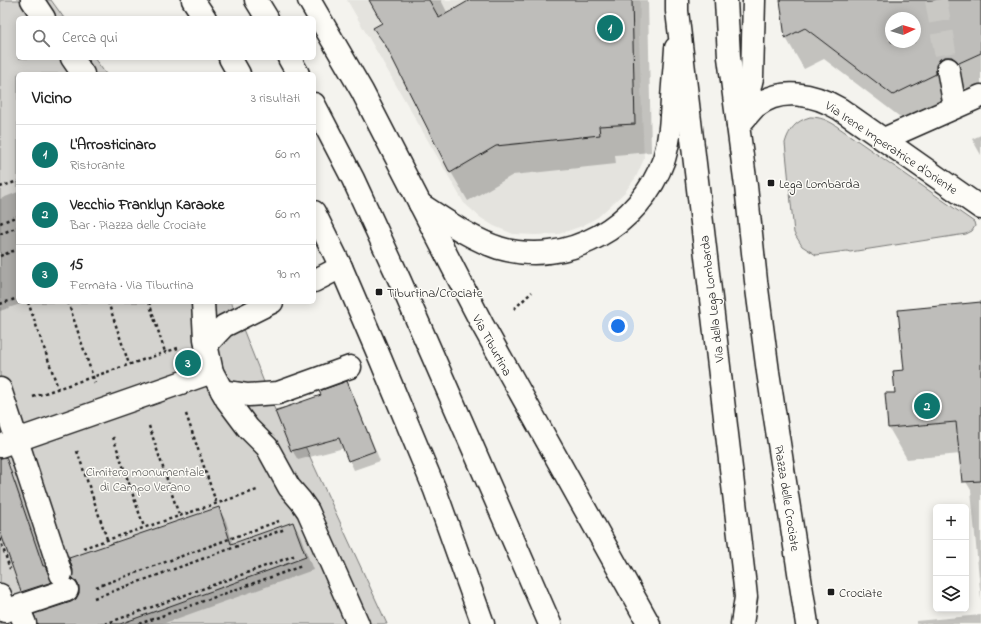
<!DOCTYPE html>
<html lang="it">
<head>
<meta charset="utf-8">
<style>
  body { margin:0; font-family:"Indie Flower",sans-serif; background:#f6f6f6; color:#222 }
  .controls { position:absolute; right:12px; bottom:12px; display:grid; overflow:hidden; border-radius:6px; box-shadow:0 2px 10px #0003 }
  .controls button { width:36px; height:36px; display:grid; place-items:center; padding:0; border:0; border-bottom:1px solid #e0e0e0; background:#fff; color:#222; font:20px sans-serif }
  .compass { position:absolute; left:885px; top:12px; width:36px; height:36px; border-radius:50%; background:#fff; box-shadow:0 2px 10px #0003; rotate:86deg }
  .you { position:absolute; left:618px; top:326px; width:14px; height:14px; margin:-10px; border:3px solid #fff; border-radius:50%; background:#1a73e8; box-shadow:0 0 0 6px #1a73e833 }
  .badge { display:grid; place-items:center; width:26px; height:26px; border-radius:50%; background:#0f766e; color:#fff; font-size:13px; font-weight:700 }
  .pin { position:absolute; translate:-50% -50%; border:2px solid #fff; box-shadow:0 1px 4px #0006 }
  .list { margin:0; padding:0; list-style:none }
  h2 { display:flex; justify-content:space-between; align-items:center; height:52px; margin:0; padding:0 16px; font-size:17px }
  h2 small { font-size:13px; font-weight:400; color:#767676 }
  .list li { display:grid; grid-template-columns:26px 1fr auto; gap:12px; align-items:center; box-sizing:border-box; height:60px; padding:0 16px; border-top:1px solid #e0e0e0 }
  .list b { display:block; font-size:15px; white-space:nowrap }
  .list p { margin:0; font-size:13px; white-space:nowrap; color:#767676 }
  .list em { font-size:13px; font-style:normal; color:#767676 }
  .icon { flex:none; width:22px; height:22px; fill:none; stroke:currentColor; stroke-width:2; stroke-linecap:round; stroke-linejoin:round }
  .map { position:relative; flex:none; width:981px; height:624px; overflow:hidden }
  .search { position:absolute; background:#fff; box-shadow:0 2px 10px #0003; left:16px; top:16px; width:300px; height:44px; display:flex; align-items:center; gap:10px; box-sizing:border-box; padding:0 14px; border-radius:6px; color:#767676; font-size:15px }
  .panel { position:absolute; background:#fff; box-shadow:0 2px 10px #0003; left:16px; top:72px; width:300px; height:232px; border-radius:6px }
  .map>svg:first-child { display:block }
  .built { fill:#e4e3de }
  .green { fill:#d4d3cf; stroke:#787876 }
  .shadow { fill:#0003; fill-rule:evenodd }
  .building { fill:#bebdba; stroke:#1c1c1c; fill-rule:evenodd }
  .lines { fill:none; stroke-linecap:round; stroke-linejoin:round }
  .minor-tunnel { stroke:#c9c8c4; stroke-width:22; stroke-dasharray:22 11; stroke-linecap:butt }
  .minor-casing { stroke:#1c1c1c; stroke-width:25 }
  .major-casing { stroke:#1c1c1c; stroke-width:25 }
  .path { stroke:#1c1c1c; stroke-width:2.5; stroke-dasharray:3 3; stroke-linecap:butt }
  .minor { stroke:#fdfcf7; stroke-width:22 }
  .major { stroke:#fdfcf7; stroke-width:22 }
  .poi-dot { fill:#1c1c1c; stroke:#fdfcf7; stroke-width:1.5 }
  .labels { text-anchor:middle; stroke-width:3; stroke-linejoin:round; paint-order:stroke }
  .street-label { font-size:13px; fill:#1c1c1c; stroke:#fdfcf7 }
  .poi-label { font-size:13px; fill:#1c1c1c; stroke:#fdfcf7; text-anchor:start }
  .park-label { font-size:13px; fill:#5c5c5b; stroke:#fdfcf7 }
</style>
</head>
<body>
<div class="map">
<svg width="981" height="624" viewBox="0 0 981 624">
  <rect width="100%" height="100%" fill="#f4f3ee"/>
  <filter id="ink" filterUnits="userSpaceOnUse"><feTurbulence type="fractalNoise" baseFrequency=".025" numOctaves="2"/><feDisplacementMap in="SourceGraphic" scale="8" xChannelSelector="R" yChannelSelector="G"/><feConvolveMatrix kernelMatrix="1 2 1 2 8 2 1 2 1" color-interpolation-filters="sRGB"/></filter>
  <g filter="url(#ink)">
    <path class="built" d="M347 0H640L639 39 644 159 636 177 625 192 598 217 582 226 559 234 535 235 513 234 494 226 481 218 464 203Z"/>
    <g class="green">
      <path d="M0 0H51L64 18H18V58H94L106 74H18V302H231L239 319 275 410 287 407 387 624H0Z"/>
      <path d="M810 117C820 117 827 120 835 125L974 222 975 226 972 231 966 234 850 252 847 251 816 255 802 246 794 233 785 143C789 129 796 121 810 117Z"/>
    </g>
    <g class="shadow">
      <path d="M370 0H441L448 14 473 0H648L651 152 615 155 616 164 513 175 468 201 451 172 396 65 375 29 383 24Z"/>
      <path d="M781 0H981V93L977 94 971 88H964L958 91 912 126 824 59 804 69 786 38ZM891 18H915V42H891Z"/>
      <path d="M981 135V155L972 139Z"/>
      <path d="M18 192V302H26L0 311V199Z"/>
      <path d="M981 303V600L971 490 962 475 960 454 907 459 889 428 896 394 905 371Z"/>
      <path d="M346 383 352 392 380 461 354 470 344 448 298 460 292 450 322 396Z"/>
      <path d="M12 476 17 485 45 568 56 592 28 602 22 592 0 528V479Z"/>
      <path d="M218 508 226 521 233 544 293 523 300 535 313 570 162 624H38L77 599 80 591 73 579Z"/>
      <path d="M981 615V624H916V621Z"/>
    </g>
    <g class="building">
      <path d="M369 0H429L439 18 470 0H632L635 124 599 126 600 135 496 146 450 173 386 46 373 28 382 23Z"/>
      <path d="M780 0H981V53L959 63 952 57H945L940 59 936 65V74L893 95 805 28 785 38ZM891 18H915V42H891Z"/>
      <path d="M981 302V481L962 482 956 422 888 428 885 393H895L893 371 904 370 898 310Z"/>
      <path d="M347 381 375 451 348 461 339 438 291 451 275 411 321 395 319 391Z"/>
      <path d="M6 457 43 566H45L52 582 21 592 0 531V458Z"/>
      <path d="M219 507 231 544 293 522 306 557 120 624H37L34 614 71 602 76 599 79 593V586L76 581 72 579 73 570 69 558Z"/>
    </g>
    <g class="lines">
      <path class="minor-tunnel" d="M936 0 948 69"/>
      <g class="minor-casing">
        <g id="minor">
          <path d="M32 0 44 18"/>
          <path d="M256 0 267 18"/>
          <path d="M72 58 83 74"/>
          <path d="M289 58 298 74"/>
          <path d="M948 69 955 107"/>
          <path d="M314 104 353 179 400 281 550 624"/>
          <path d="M740 121 747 99 752 78 754 0"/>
          <path d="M738 126C744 120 749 113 755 107 781 86 814 94 840 109L981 208"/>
          <path d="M884 139 981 96"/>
          <path d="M420 204C445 220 471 239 499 248 568 268 640 226 664 159 670 139 671 120 672 99 673 82 675 65 676 48"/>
          <path d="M314 281 341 267"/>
          <path d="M203 302 205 339 212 372 227 400 248 428 267 447 289 487 301 501 308 511 358 624"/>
          <path d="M206 345 224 326 272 302"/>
          <path d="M0 389 61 574"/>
          <path d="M222 391 248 395 278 393 350 367"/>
          <path d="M0 446 212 372"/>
          <path d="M0 595 5 611 67 590"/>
          <path d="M18 607 25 624"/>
        </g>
      </g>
      <g class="major-casing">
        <g id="major">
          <path d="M193 0 205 18"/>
          <path d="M309 0 362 91 482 324 649 624"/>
          <path d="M677 0V11L744 578 746 597 742 624"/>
          <path d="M726 0 729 57 746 186 756 281 768 372 807 624"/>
          <path d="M230 58 239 74"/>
          <path d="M314 212 341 267 380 358 435 490 483 624"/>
        </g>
      </g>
      <g class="path">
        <path d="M0 187 18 181"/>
        <path d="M0 223 18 216"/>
        <path d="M0 234 18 227"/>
        <path d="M0 256 18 249"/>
        <path d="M28 302 58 388"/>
        <path d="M68 302 95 383"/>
        <path d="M108 302 129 364"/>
        <path d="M149 302 165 352"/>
        <path d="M0 304 18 298"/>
        <path d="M514 309 532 292"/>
        <path d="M33 397 178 348"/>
        <path d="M186 414 216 502"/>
        <path d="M149 426 179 515"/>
        <path d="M113 437 144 527"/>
        <path d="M77 451 107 539"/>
        <path d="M0 539 10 569"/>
        <path d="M83 548 257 490"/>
        <path d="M96 587 279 521"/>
        <path d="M94 598 285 529"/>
        <path d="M105 624 296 555"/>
        <path d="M139 624 302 566"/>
      </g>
      <use href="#minor" class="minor"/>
      <use href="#major" class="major"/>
    </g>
  </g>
  <g class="poi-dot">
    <rect x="767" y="179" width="8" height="8" rx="2"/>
    <rect x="375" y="288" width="8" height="8" rx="2"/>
    <rect x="827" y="588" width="8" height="8" rx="2"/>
  </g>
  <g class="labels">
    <g class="street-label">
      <text transform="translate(892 147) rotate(34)" y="5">Via Irene Imperatrice d'Oriente</text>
      <text transform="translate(711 299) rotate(-97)" y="5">Via della Lega Lombarda</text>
      <text transform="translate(493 345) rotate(61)" y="5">Via Tiburtina</text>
      <text transform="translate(788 498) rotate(81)" y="5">Piazza delle Crociate</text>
    </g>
    <g class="poi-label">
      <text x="779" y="188">Lega Lombarda</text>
      <text x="387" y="297">Tiburtina/Crociate</text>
      <text x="839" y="597">Crociate</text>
    </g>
    <g class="park-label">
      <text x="145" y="476">Cimitero monumentale<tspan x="145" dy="15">di Campo Verano</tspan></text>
    </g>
  </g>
</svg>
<div class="controls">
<button>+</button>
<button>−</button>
<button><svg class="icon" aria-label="layers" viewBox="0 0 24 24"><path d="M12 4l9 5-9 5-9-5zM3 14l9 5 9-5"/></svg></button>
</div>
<svg class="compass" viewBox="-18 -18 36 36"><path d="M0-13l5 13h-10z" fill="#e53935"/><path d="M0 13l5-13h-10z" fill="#767676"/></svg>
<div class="you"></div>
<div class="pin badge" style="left:610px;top:28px">1</div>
<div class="pin badge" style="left:927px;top:406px">2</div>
<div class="pin badge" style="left:188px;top:363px">3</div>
<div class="search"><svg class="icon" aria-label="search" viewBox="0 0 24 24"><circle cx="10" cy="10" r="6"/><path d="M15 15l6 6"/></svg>Cerca qui</div>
<section class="panel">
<h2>Vicino<small>3 risultati</small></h2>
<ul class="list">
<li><span class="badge">1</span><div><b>L'Arrosticinaro</b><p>Ristorante</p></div><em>60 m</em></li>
<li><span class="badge">2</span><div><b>Vecchio Franklyn Karaoke</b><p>Bar · Piazza delle Crociate</p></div><em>60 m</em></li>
<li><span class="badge">3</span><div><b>15</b><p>Fermata · Via Tiburtina</p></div><em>90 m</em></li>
</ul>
</section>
</div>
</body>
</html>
